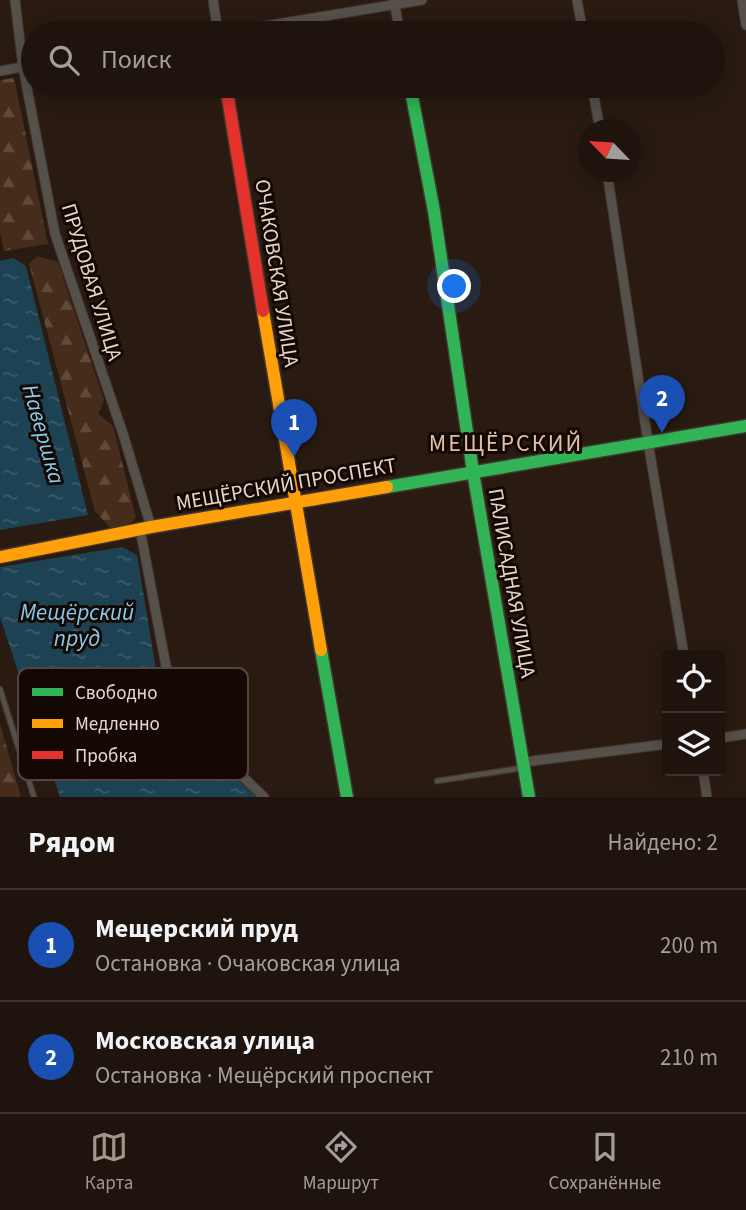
<!DOCTYPE html>
<html lang="ru">
<head>
<meta charset="utf-8">
<style>
  body { margin:0; font-family:"Source Sans 3",sans-serif; background:#2c211b; color:#f1f3f6 }
  .controls { position:absolute; right:21px; bottom:21px; display:grid; overflow:hidden; border-radius:7px; box-shadow:0 4px 18px #0003 }
  .controls button { width:63px; height:63px; display:grid; place-items:center; padding:0; border:0; border-bottom:2px solid #3c332e; background:#1f140d; color:#f1f3f6; font:35px sans-serif }
  .compass { position:absolute; left:578px; top:119px; width:63px; height:63px; border-radius:50%; background:#1f140d; box-shadow:0 4px 18px #0003; rotate:295deg }
  .you { position:absolute; left:455px; top:287px; width:24px; height:24px; margin:-18px; border:5px solid #fff; border-radius:50%; background:#1a73e8; box-shadow:0 0 0 10px #1a73e833 }
  .badge { display:grid; place-items:center; width:46px; height:46px; border-radius:50%; background:#a49489; color:#fff; font-size:23px; font-weight:700 }
  .pin { position:absolute; translate:-50% -58px; filter:drop-shadow(0 2px 4px #0008) }
  .pin::after { content:''; position:absolute; top:37px; width:24px; height:21px; background:inherit; clip-path:polygon(0 0,100% 0,50% 100%) }
  .list { margin:0; padding:0; list-style:none }
  h2 { display:flex; justify-content:space-between; align-items:center; height:91px; margin:0; padding:0 28px; font-size:30px }
  h2 small { font-size:23px; font-weight:400; color:#a19e9d }
  .list li { display:grid; grid-template-columns:46px 1fr auto; gap:21px; align-items:center; box-sizing:border-box; height:112px; padding:0 28px; border-top:2px solid #3c332e }
  .list b { display:block; font-size:26px; white-space:nowrap }
  .list p { margin:0; font-size:23px; white-space:nowrap; color:#a19e9d }
  .list em { font-size:23px; font-style:normal; color:#a19e9d }
  .icon { flex:none; width:38px; height:38px; fill:none; stroke:currentColor; stroke-width:2; stroke-linecap:round; stroke-linejoin:round }
  .map { position:relative; flex:none; width:746px; height:797px; overflow:hidden }
  .search { position:absolute; background:#1f140d; box-shadow:0 4px 18px #0003; left:21px; right:21px; top:21px; height:77px; display:flex; align-items:center; gap:18px; box-sizing:border-box; padding:0 24px; border-radius:38px; color:#a19e9d; font-size:26px }
  .sheet { height:315px; background:#1f140d }
  nav { display:flex; justify-content:space-around; align-items:center; box-sizing:border-box; height:98px; border-top:2px solid #3c332e; background:#1f140d; font-size:19px; color:#a19e9d }
  nav a { display:grid; justify-items:center; gap:4px }
  nav .on { color:#a49489 }
  .map>svg:first-child { display:block }
  .forest { fill:url(#forest-firs) }
  .water { fill:url(#water-ripples) }
  .lines { fill:none; stroke-linecap:round; stroke-linejoin:round }
  .lane-casing { stroke:#42362c; stroke-width:7 }
  .street-casing { stroke:#42362c; stroke-width:11 }
  .fast-casing { stroke:#42362c; stroke-width:15 }
  .slow-casing { stroke:#42362c; stroke-width:15 }
  .jam-casing { stroke:#42362c; stroke-width:15 }
  .lane { stroke:#56504a; stroke-width:4.5 }
  .street { stroke:#56504a; stroke-width:9 }
  .fast { stroke:#30b455; stroke-width:12 }
  .slow { stroke:#ff9f0a; stroke-width:12 }
  .jam { stroke:#e5322d; stroke-width:12 }
  .labels { text-anchor:middle; stroke-width:6; stroke-linejoin:round; paint-order:stroke }
  .street-label { font-size:21px; fill:#e6d5c9; stroke:#130803 }
  .water-label { font-size:23px; font-style:italic; fill:#84cbed; stroke:#130803 }
  .quarter-label { font-size:24px; letter-spacing:2px; fill:#e0bea7; stroke:#130803 }
  .key { fill:#130803; stroke:#52463e; stroke-width:2 }
  .key-label { font-size:19px; fill:#e6d5c9 }
</style>
</head>
<body>
<div class="map">
<svg width="746" height="797" viewBox="0 0 746 797">
  <defs>
    <pattern id="forest-firs" width="22" height="20" patternUnits="userSpaceOnUse" patternTransform="scale(1.75)"><rect width="22" height="20" fill="#462c1a"/><path d="M5 1l3.5 6h-7zM16 11l3.5 6h-7z" fill="#614a3a"/></pattern>
    <pattern id="water-ripples" width="26" height="14" patternUnits="userSpaceOnUse" patternTransform="scale(1.75)"><rect width="26" height="14" fill="#1d4253"/><path d="M2 4q2-2 4 0t4 0M15 11q2-2 4 0t4 0" fill="none" stroke="#3e5c6a"/></pattern>
  </defs>
  <rect width="100%" height="100%" fill="#291b11"/>
  <g class="forest">
    <path d="M14 78 48 244 4 251 0 233V80Z"/>
    <path d="M37 256 58 262 104 400 98 414 113 426 136 518 128 525 110 528 95 511 29 264Z"/>
    <path d="M0 724 21 797H0Z"/>
  </g>
  <g class="water">
    <path d="M13 258 26 266 88 515 0 530V261Z"/>
    <path d="M122 547 137 555 158 682 176 722 256 797H60L0 617V567Z"/>
  </g>
  <g class="lines">
    <g class="lane-casing">
      <g id="lane">
        <path d="M0 689 34 797"/>
        <path d="M437 781 522 768"/>
      </g>
    </g>
    <g class="street-casing">
      <g id="street">
        <path d="M15 0 23 67 55 234 124 437 151 527"/>
        <path d="M213 0 218 33"/>
        <path d="M577 0 583 33"/>
        <path d="M742 0 746 25"/>
        <path d="M394 1 400 33"/>
        <path d="M222 33 422 0"/>
        <path d="M0 71 33 65"/>
        <path d="M592 86 600 130"/>
        <path d="M607 172 648 442 684 655"/>
        <path d="M140 529 166 666 181 704 202 735 221 756 264 797"/>
        <path d="M720 738 746 734"/>
        <path d="M524 762 667 744"/>
        <path d="M703 771 707 797"/>
      </g>
    </g>
    <g class="fast-casing">
      <g id="fast">
        <path d="M410 86 434 211 473 472 529 797"/>
        <path d="M387 487 746 426"/>
        <path d="M321 650 347 797"/>
      </g>
    </g>
    <g class="slow-casing">
      <g id="slow">
        <path d="M263 311 321 650"/>
        <path d="M0 557 151 527 387 487"/>
      </g>
    </g>
    <g class="jam-casing">
      <path id="jam" d="M226 86 263 311"/>
    </g>
    <use href="#lane" class="lane"/>
    <use href="#street" class="street"/>
    <use href="#fast" class="fast"/>
    <use href="#slow" class="slow"/>
    <use href="#jam" class="jam"/>
  </g>
  <g class="labels">
    <g class="street-label">
      <text transform="translate(277 273) rotate(81)" y="7">ОЧАКОВСКАЯ УЛИЦА</text>
      <text transform="translate(92 282) rotate(73)" y="7">ПРУДОВАЯ УЛИЦА</text>
      <text transform="translate(286 484) rotate(-10)" y="7">МЕЩЁРСКИЙ ПРОСПЕКТ</text>
      <text transform="translate(512 583) rotate(80)" y="7">ПАЛИСАДНАЯ УЛИЦА</text>
    </g>
    <g class="water-label">
      <text transform="translate(44 434) rotate(74)" y="8">Навершка</text>
      <text x="77" y="620">Мещёрский<tspan x="77" dy="26">пруд</tspan></text>
    </g>
    <g class="quarter-label">
      <text x="506" y="451">МЕЩЁРСКИЙ</text>
    </g>
  </g>
  <rect x="18" y="668" width="230" height="112" rx="10" class="key"/>
  <rect x="32" y="688" width="31" height="8" fill="#30b455"/>
  <rect x="32" y="719" width="31" height="9" fill="#ff9f0a"/>
  <rect x="32" y="751" width="31" height="8" fill="#e5322d"/>
  <g class="key-label">
    <text x="75" y="699">Свободно</text>
    <text x="75" y="730">Медленно</text>
    <text x="75" y="762">Пробка</text>
  </g>
</svg>
<div class="controls">
<button><svg class="icon" aria-label="locate" viewBox="0 0 24 24"><circle cx="12" cy="12" r="6"/><path d="M12 2v4M12 18v4M2 12h4M18 12h4"/></svg></button>
<button><svg class="icon" aria-label="layers" viewBox="0 0 24 24"><path d="M12 4l9 5-9 5-9-5zM3 14l9 5 9-5"/></svg></button>
</div>
<svg class="compass" viewBox="-18 -18 36 36"><path d="M0-13l5 13h-10z" fill="#e53935"/><path d="M0 13l5-13h-10z" fill="#a19e9d"/></svg>
<div class="you"></div>
<div class="pin badge" style="left:294px;top:457px;background:#1a4fb4">1</div>
<div class="pin badge" style="left:662px;top:433px;background:#1a4fb4">2</div>
<div class="search"><svg class="icon" aria-label="search" viewBox="0 0 24 24"><circle cx="10" cy="10" r="6"/><path d="M15 15l6 6"/></svg>Поиск</div>
</div>
<section class="sheet">
<h2>Рядом<small>Найдено: 2</small></h2>
<ul class="list">
<li><span class="badge" style="background:#1a4fb4">1</span><div><b>Мещерский пруд</b><p>Остановка · Очаковская улица</p></div><em>200 m</em></li>
<li><span class="badge" style="background:#1a4fb4">2</span><div><b>Московская улица</b><p>Остановка · Мещёрский проспект</p></div><em>210 m</em></li>
</ul>
</section>
<nav>
<a class="on"><svg class="icon" aria-label="map" viewBox="0 0 24 24"><path d="M3 6l6-2 6 2 6-2v14l-6 2-6-2-6 2zM9 4v14M15 6v14"/></svg>Карта</a>
<a><svg class="icon" aria-label="directions" viewBox="0 0 24 24"><path d="M12 3l9 9-9 9-9-9zM9 14v-3h6M13 9l2 2-2 2"/></svg>Маршрут</a>
<a><svg class="icon" aria-label="saved" viewBox="0 0 24 24"><path d="M7 4h10v16l-5-4-5 4z"/></svg>Сохранённые</a>
</nav>
</body>
</html>
